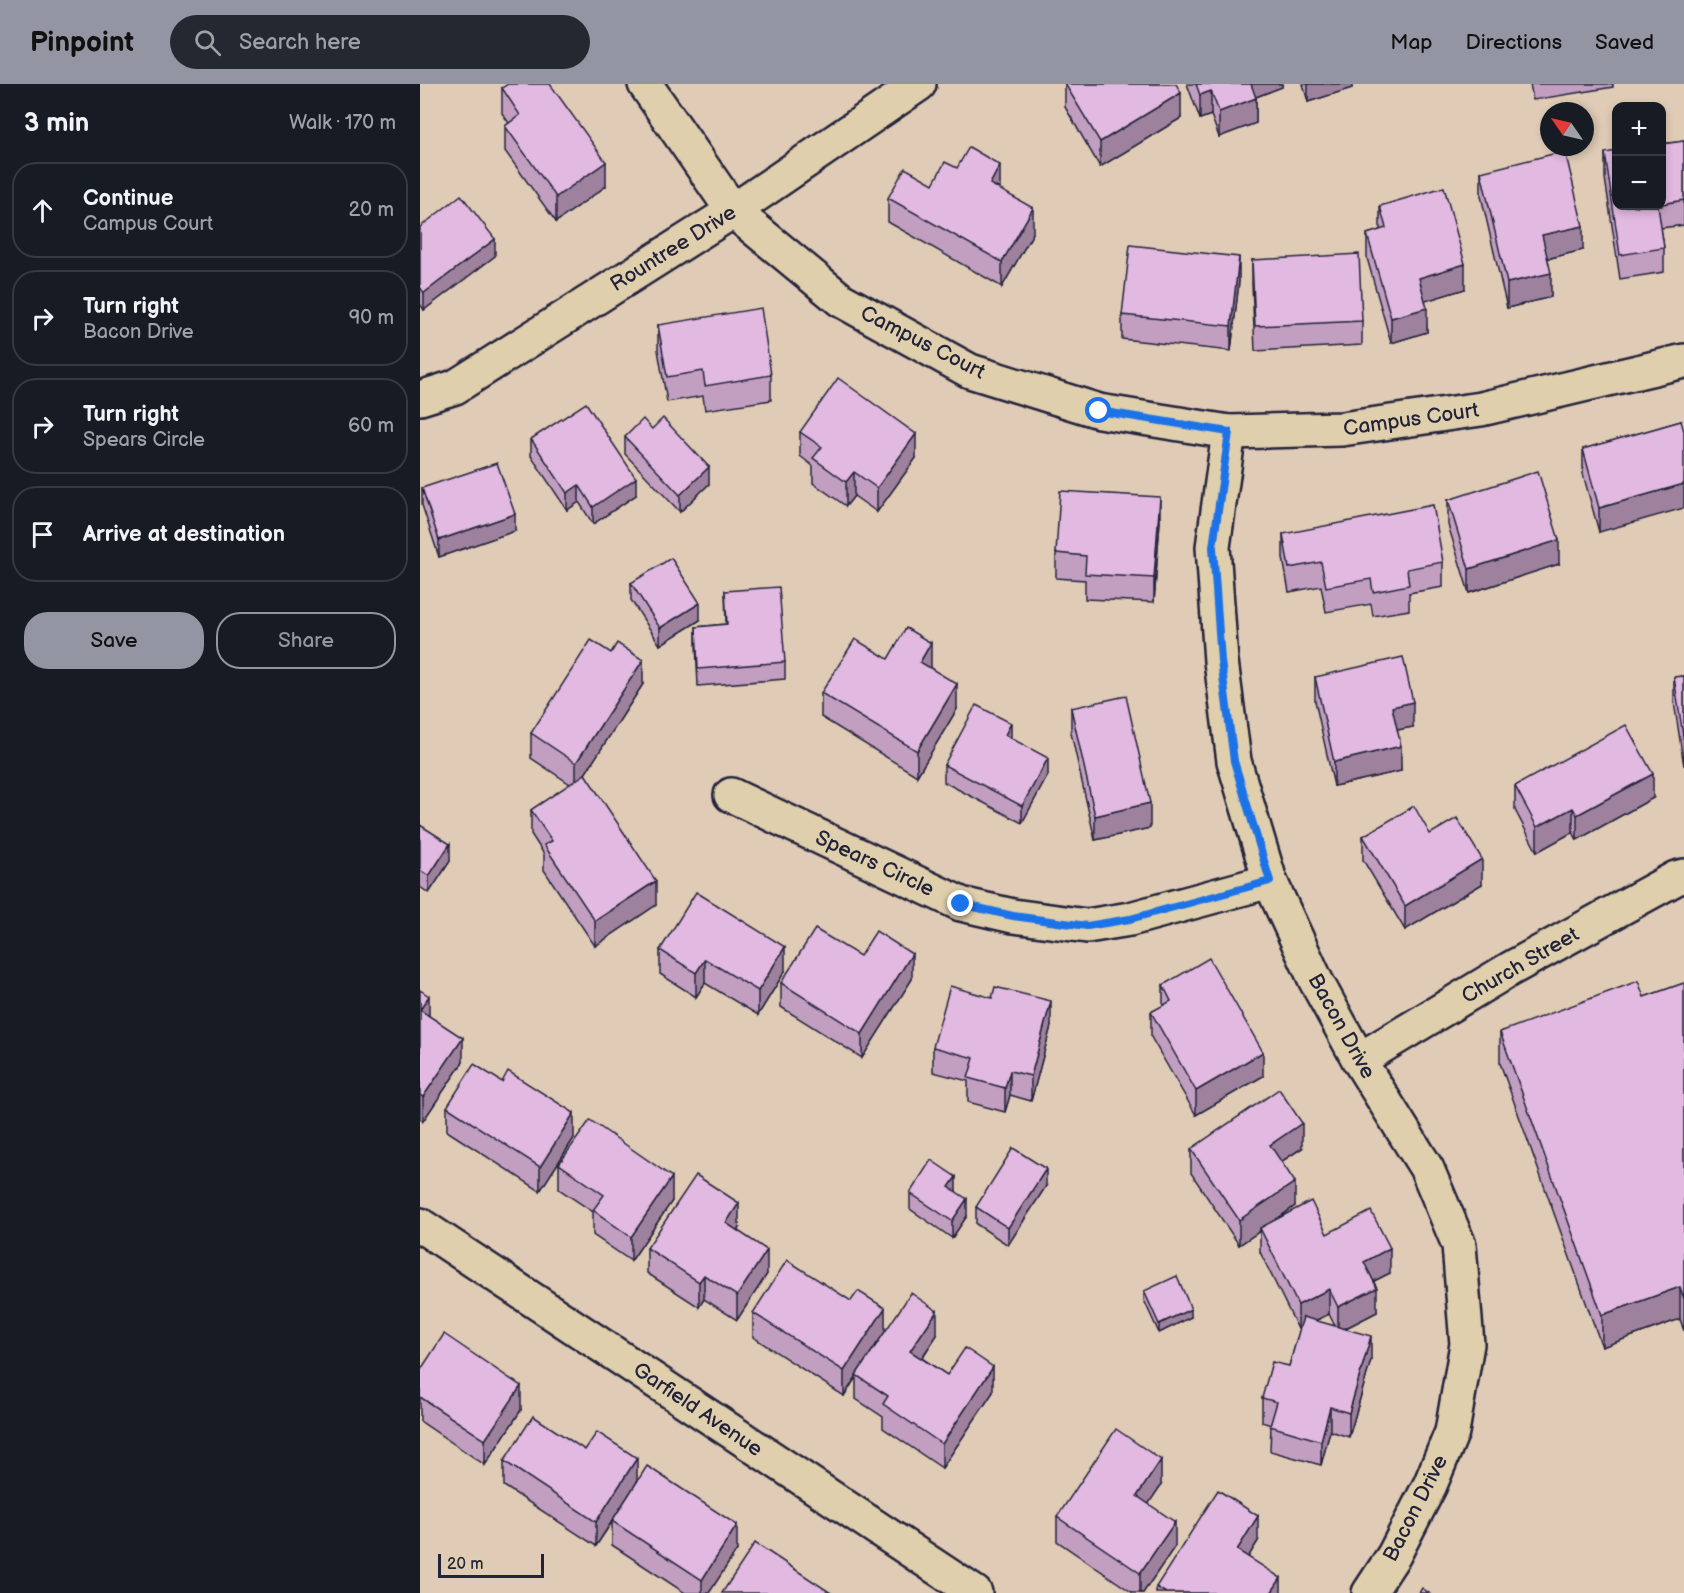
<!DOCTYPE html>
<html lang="en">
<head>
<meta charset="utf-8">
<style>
  body { margin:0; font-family:"Balsamiq Sans",sans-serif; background:#242831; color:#f1f3f6 }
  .controls { position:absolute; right:18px; top:18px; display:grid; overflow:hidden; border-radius:12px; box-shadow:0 3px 9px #0003 }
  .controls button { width:54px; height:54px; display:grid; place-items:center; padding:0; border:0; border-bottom:2px solid #363941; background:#171b24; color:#f1f3f6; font:30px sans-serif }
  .compass { position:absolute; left:1120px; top:18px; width:54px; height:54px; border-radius:50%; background:#171b24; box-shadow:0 3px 9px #0003; rotate:304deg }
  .scale { position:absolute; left:18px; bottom:15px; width:106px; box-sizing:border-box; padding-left:6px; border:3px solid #22223b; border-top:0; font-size:16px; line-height:21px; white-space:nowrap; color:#22223b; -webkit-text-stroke:4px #e0cfac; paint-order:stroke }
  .stop { position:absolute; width:18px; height:18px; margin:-14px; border:4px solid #1a73e8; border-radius:50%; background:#fff }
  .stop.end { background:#1a73e8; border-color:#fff; box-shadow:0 2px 6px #0008 }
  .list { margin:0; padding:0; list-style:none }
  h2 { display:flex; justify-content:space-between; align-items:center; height:78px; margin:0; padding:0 24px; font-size:26px }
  h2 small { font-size:20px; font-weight:400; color:#9ea1a6 }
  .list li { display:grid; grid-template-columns:39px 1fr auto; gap:18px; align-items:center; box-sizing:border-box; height:96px; margin:0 12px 12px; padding:0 12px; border:2px solid #363941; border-radius:24px }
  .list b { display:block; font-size:22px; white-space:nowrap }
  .list p { margin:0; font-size:20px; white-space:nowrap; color:#9ea1a6 }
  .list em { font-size:20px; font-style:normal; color:#9ea1a6 }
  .actions { display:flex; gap:12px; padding:18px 24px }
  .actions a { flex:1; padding:14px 0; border:2px solid #9495a2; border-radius:24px; text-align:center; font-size:21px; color:#9495a2 }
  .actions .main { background:#9495a2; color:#111 }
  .icon { flex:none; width:33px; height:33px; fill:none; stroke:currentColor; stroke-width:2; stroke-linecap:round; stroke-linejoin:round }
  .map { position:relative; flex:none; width:1264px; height:1509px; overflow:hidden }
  header { display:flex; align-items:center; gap:36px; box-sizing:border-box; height:84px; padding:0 30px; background:#9495a2; color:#111 }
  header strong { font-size:28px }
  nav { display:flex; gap:33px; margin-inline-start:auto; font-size:21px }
  .search { width:420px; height:54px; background:#242831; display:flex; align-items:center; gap:15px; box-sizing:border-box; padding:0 21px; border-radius:33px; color:#9ea1a6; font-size:22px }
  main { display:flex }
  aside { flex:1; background:#171b24 }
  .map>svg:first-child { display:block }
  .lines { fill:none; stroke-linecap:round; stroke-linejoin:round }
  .minor-casing { stroke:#22223b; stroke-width:38 }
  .minor { stroke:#e0cfac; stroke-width:33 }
  .wall { fill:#c29fc1; stroke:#22223b; stroke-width:1.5; fill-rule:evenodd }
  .shaded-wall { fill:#9e829d; stroke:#22223b; stroke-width:1.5 }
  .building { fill:#e2b9e0; stroke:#22223b; stroke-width:1.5 }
  .route { stroke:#1a73e8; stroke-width:8 }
  .labels { text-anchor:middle; stroke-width:5; stroke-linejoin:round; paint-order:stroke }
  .street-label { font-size:21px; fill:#22223b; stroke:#e0cfac }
</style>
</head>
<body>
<header>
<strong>Pinpoint</strong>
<div class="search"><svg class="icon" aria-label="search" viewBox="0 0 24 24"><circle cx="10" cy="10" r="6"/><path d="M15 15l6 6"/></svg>Search here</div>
<nav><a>Map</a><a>Directions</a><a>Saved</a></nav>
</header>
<main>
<aside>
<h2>3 min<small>Walk · 170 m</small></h2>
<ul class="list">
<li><svg class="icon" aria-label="ahead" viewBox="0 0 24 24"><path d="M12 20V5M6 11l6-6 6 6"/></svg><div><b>Continue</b><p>Campus Court</p></div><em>20 m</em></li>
<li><svg class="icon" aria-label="right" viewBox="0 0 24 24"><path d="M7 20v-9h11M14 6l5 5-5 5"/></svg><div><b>Turn right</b><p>Bacon Drive</p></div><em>90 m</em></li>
<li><svg class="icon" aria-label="right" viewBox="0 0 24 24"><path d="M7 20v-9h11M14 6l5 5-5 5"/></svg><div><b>Turn right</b><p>Spears Circle</p></div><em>60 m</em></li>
<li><svg class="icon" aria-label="arrive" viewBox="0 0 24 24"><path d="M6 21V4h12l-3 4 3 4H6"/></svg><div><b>Arrive at destination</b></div></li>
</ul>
<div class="actions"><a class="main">Save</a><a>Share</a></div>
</aside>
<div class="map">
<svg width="1264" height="1509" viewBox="0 0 1264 1509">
  <rect width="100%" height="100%" fill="#e0cbb6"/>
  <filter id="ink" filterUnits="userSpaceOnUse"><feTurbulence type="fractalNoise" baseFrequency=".0167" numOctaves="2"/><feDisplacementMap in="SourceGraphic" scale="12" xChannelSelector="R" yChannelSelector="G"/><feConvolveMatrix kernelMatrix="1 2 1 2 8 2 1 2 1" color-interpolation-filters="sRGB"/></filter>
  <g filter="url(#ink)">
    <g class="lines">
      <g class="minor-casing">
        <g id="minor">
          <path d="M225 0 313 127 421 216 550 287 679 327 809 348 922 345 1061 325 1264 277"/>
          <path d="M0 314 35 303 313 127 499 0"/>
          <path d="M809 348 793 463 801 577 814 677 850 797 896 897 939 976 1007 1085 1039 1161 1047 1260 1032 1348 1010 1401 974 1471 949 1509"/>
          <path d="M311 711 541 820 593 832 667 842 710 835 850 797"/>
          <path d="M939 976 1090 885 1256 794 1264 792"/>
          <path d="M0 1141 555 1509"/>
        </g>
      </g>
      <use href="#minor" class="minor"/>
    </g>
    <g class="wall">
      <path d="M645 0H756L761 34 680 83 645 23Z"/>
      <path d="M767 0H862V3L836 13V39L799 53 791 31 780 35Z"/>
      <path d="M883 0H932V4L888 18Z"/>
      <path d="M1110 0H1193V3L1113 16Z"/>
      <path d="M82 4 186 102 136 138 85 67V42L89 39 82 29Z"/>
      <path d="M1264 57V141L1241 144 1244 164V188L1200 195 1185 94V69L1197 122H1242V60Z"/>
      <path d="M537 84 580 106 613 149 582 203 468 138V114L513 100Z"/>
      <path d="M1061 88 1163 166 1127 175 1131 213 1087 224 1061 112Z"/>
      <path d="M960 122 1045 205 1005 217 1007 248 971 259 947 174V150L960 146Z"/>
      <path d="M0 143 75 172 4 226 0 220Z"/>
      <path d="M832 176 942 237V261L835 267 832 200Z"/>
      <path d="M819 197 811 267 702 255V231Z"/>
      <path d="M238 241 351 291V316L285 326 283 312 247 318 238 266Z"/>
      <path d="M1261 337 1179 448 1163 390V365Z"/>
      <path d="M232 345 289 400 260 428 205 370V353Z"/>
      <path d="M380 348 496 374 457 428 434 412 426 422 393 399V382L380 372Z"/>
      <path d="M111 355 216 411 173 440 159 418 147 426 111 372Z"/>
      <path d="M2 404 95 447 19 473 2 421Z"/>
      <path d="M1028 416 1139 480 1049 509 1028 441Z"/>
      <path d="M740 437 734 518 665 515V496L636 494V469Z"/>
      <path d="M863 450 1023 478V503L989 509V526L953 532 951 520 906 528 901 502 869 508 863 474Z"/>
      <path d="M211 499 280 536 240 561 211 516Z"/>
      <path d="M305 507 365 578V595L278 602 276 560V543L306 540Z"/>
      <path d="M468 575 511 583 537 625 497 692 401 633V609Z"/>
      <path d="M1264 592V682L1254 618V593Z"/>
      <path d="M895 593 993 643 977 646 981 687 914 702 895 617Z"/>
      <path d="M223 600 165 690 236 821 175 862 124 786V770L111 750V726L150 700 111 674V649Z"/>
      <path d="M651 624 730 744 675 756 651 649Z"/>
      <path d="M524 681 628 691 602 739 524 698Z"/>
      <path d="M1095 702 1233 714 1157 756 1153 748 1117 768 1095 726Z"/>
      <path d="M0 741 30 777 9 809 0 803Z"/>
      <path d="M1010 750 1062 800 985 846 943 776V752Z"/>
      <path d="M240 866 365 887 338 931 285 899 276 913 240 890Z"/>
      <path d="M440 872 492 895 442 974 361 923V899Z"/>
      <path d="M1264 899V1247L1260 1235 1182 1263 1080 979V948L1224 913Z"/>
      <path d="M743 901 843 992 776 1031 731 953V928L743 922Z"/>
      <path d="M0 906 9 932 43 978 3 1037 0 1035Z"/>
      <path d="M631 942 611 1017 590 1011 585 1028 548 1018V997L513 988V963Z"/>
      <path d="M82 998 154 1054 120 1107 27 1047V1023Z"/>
      <path d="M882 1064 862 1077 875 1122 858 1134 907 1150 970 1189 954 1197 957 1228 924 1245 951 1276 929 1353 910 1347 901 1381 850 1367 851 1341 842 1338V1314L869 1282 880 1245H878L840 1168V1147L819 1161 771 1089V1065ZM909 1230 915 1242 895 1237Z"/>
      <path d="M139 1080 252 1117 211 1177 173 1151V1128L139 1105Z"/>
      <path d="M626 1102 588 1161 556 1140V1123Z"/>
      <path d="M536 1107 547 1132 532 1154 490 1125V1109Z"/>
      <path d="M319 1144 317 1146 347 1190 317 1236 284 1215 279 1223 227 1189V1164Z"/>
      <path d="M724 1207 771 1233 739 1249 724 1216Z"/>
      <path d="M333 1229 465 1248 517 1251 502 1274 527 1291 573 1308 522 1384 463 1344V1333L436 1315V1293L424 1312 333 1253Z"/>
      <path d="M0 1287 101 1326 65 1381 0 1337Z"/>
      <path d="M165 1366 217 1397 317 1466 289 1509H265L192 1461V1438L176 1462 84 1402V1377Z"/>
      <path d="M741 1401 728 1420 755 1462 723 1509H713L637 1457V1433Z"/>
      <path d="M838 1457 828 1473 861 1509H736V1503Z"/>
    </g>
    <g class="shaded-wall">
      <path d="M828 0H862V3L828 16Z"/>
      <path d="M888 0H932V4L888 18Z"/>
      <path d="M791 7V31L780 35V11Z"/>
      <path d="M761 9V34L680 83V58Z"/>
      <path d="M836 14V39L799 53V28Z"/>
      <path d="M186 78V102L136 138V113Z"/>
      <path d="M580 81V105L570 100Z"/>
      <path d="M613 124V149L582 203V178Z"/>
      <path d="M1163 142V166L1122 176V151Z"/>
      <path d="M75 155V172L4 226V209Z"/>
      <path d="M819 173V197L811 267V242Z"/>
      <path d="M1045 180V205L999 219V194Z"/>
      <path d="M1131 189V213L1087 224V199Z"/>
      <path d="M1007 224V248L971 259V234Z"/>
      <path d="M496 350V374L457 428V404Z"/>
      <path d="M289 383V400L260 428V411Z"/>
      <path d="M434 388V412L426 422V398Z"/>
      <path d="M216 394V411L173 440V423Z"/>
      <path d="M1264 400V424L1179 448V424Z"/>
      <path d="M159 401V418L147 426V409Z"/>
      <path d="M740 413V437L734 518V494Z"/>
      <path d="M95 430V447L19 473V456Z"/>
      <path d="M1139 456V480L1049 509V485Z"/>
      <path d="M280 519V536L240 561V544Z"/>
      <path d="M511 559V583L500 602V578Z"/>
      <path d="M223 576V600L156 704V679Z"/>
      <path d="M537 600V625L497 692V667Z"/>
      <path d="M993 618V643L972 647V623Z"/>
      <path d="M591 639V656L585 651Z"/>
      <path d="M981 662V687L914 702V678Z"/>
      <path d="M628 674V691L602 739V722Z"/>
      <path d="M1233 690V714L1157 756V731Z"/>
      <path d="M730 719V744L675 756V732Z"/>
      <path d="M1153 724V748L1117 768V743Z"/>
      <path d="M30 760V777L9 809V792Z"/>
      <path d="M1062 775V800L985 846V822Z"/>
      <path d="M236 797V821L175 862V837Z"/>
      <path d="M365 863V887L338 931V907Z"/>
      <path d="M492 870V895L442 974V950Z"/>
      <path d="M285 875V899L276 913V889Z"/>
      <path d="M9 912V936L0 926Z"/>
      <path d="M631 917V942L611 1017V992Z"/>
      <path d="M43 954V978L3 1037V1013Z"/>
      <path d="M843 968V992L776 1031V1007Z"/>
      <path d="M590 987V1011L585 1028V1004Z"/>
      <path d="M154 1029V1054L120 1107V1083Z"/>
      <path d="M882 1039V1064L850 1085V1061Z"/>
      <path d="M626 1085V1102L588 1161V1144Z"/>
      <path d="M252 1093V1117L211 1177V1153Z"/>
      <path d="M536 1093V1110L529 1103Z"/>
      <path d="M875 1098V1122L841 1146 840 1144V1147L819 1161V1136Z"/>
      <path d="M547 1115V1132L532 1154V1137Z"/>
      <path d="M319 1119V1144L306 1163V1139Z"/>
      <path d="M970 1164V1189L944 1202V1178Z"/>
      <path d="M347 1166V1190L317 1236V1212Z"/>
      <path d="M284 1191V1215L279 1223V1198Z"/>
      <path d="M1260 1203V1235L1182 1263V1231Z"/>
      <path d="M957 1204V1228L918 1248V1223Z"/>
      <path d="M909 1205V1230L878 1245V1221Z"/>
      <path d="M465 1224V1248L436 1291V1293L424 1312V1287Z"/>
      <path d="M771 1225V1233L739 1249V1240Z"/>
      <path d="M517 1227V1251L490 1291V1267Z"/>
      <path d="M951 1252V1276L929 1353V1329Z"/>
      <path d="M573 1283V1308L522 1384V1360Z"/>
      <path d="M101 1302V1326L65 1381V1356Z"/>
      <path d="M910 1323V1347L901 1381V1357Z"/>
      <path d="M217 1374V1398L176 1462V1438Z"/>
      <path d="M741 1376V1401L717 1437V1412Z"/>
      <path d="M838 1432V1457L817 1491V1466Z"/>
      <path d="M755 1438V1462L723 1509H720V1489Z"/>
      <path d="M317 1441V1466L289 1509H282V1496Z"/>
      <path d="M861 1494V1509H851Z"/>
    </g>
    <g class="building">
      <path d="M88 0H130L186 78 136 113 85 42 100 31 82 4Z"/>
      <path d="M645 0H756L761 9 680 58Z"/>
      <path d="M776 0H831L836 14 799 28 791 7 780 11Z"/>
      <path d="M1264 57V116L1242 120V60Z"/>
      <path d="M549 63 580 81 570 100 613 124 582 178 468 114 485 84 513 100 525 78 537 84Z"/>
      <path d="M1145 67 1163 142 1122 151 1131 189 1087 199 1061 88Z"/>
      <path d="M1197 67V122H1238L1244 164 1200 171 1185 69Z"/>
      <path d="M1024 103 1045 180 999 194 1007 224 971 234 947 150 966 144 960 122Z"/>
      <path d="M41 111 75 155 4 209 0 203V143Z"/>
      <path d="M710 161 819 173 811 242 702 231Z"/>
      <path d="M939 170 942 237 835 242 832 176Z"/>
      <path d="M341 224 351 291 285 302 283 287 247 293 238 241Z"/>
      <path d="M418 294 496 350 457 404 434 388 426 398 393 374 402 363 380 348Z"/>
      <path d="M166 319 216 394 173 423 159 401 147 409 111 355Z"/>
      <path d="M243 334 289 383 260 411 205 353 223 335 232 345Z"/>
      <path d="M1261 337 1264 347V400L1179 424 1163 365Z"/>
      <path d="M77 379 95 430 19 456 2 404Z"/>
      <path d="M1118 387 1139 456 1049 485 1028 416Z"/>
      <path d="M640 407 740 413 734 494 665 490 666 472 636 469Z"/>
      <path d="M1013 421 1023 478 987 485 989 501 953 508 951 495 906 503 901 478 869 484 863 450Z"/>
      <path d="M251 474 280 519 240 544 211 499Z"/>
      <path d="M359 503 365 578 278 585 276 543 307 540 305 507Z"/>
      <path d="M486 544 511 559 500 578 537 600 497 667 401 609 435 555 468 575Z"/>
      <path d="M171 556 191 569 197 559 223 576 156 679 111 649Z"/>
      <path d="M983 573 993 618 972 623 981 662 914 678 895 593Z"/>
      <path d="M1264 592V658L1254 593Z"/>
      <path d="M706 612 730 719 675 732 651 624Z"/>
      <path d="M556 621 591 639 585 651 628 674 602 722 524 681Z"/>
      <path d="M1206 641 1233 690 1157 731 1153 724 1117 743 1095 702Z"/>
      <path d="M165 690 236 797 175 837 124 761 132 757 111 726Z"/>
      <path d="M994 722 1010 750 1037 734 1062 775 985 822 943 752Z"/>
      <path d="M0 741 30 760 9 792 0 786Z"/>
      <path d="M276 808 365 863 338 907 285 875 276 889 240 866Z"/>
      <path d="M395 845 440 872 456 847 492 870 442 950 361 899Z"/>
      <path d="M789 874 843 968 776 1007 731 928 751 917 743 901Z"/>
      <path d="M1218 897 1224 913 1264 899V1215L1260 1203 1182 1231 1080 948Z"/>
      <path d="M530 902 572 914 575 903 631 917 611 992 590 987 585 1004 548 994 554 974 513 963Z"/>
      <path d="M0 906 9 912 0 926Z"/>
      <path d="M0 926 43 954 3 1013 0 1011Z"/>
      <path d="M54 980 82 998 88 987 154 1029 120 1083 27 1023Z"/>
      <path d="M859 1005 882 1039 850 1061 875 1098 819 1136 771 1065Z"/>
      <path d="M170 1036 252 1093 211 1153 173 1126 184 1111 139 1080Z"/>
      <path d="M593 1064 626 1085 588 1144 556 1123Z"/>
      <path d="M511 1076 536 1093 529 1103 547 1115 532 1137 490 1109Z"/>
      <path d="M276 1091 319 1119 306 1139 347 1166 317 1212 284 1191 279 1198 227 1164Z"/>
      <path d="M891 1117 907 1150 951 1127 970 1164 944 1178 957 1204 918 1223 909 1205 878 1221 840 1144Z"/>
      <path d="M367 1176 431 1217 438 1207 465 1224 424 1287 333 1229Z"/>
      <path d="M757 1192 771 1225 739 1240 724 1207Z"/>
      <path d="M491 1209 517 1227 490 1267 527 1291 545 1264 573 1283 522 1360 463 1320 468 1312 436 1291Z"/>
      <path d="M883 1233 951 1252 929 1329 910 1323 901 1357 850 1342 857 1318 842 1314 852 1278 869 1282Z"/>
      <path d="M24 1250 101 1302 65 1356 0 1313V1287Z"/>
      <path d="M113 1332 165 1366 177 1348 217 1374 176 1438 84 1377Z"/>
      <path d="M696 1345 741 1376 717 1412 755 1438 720 1489 637 1433Z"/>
      <path d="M227 1382 317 1441 282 1496 192 1437Z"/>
      <path d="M798 1406 838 1432 817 1466 861 1494 851 1509H746L736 1503Z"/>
      <path d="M335 1459 411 1509H302Z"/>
      <path d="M1002 1504 1009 1509H999Z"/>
    </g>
  </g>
  <g class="lines" filter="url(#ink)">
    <path class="route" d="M541 820 593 832 667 842 710 835 850 797 814 677 801 577 793 463 809 348 679 327"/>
  </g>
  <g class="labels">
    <g class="street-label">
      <text transform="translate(253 164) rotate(-32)" y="7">Rountree Drive</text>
      <text transform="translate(503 258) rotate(27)" y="7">Campus Court</text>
      <text transform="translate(991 335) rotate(-8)" y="7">Campus Court</text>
      <text transform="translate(455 779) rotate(25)" y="7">Spears Circle</text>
      <text transform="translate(1100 881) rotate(-30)" y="7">Church Street</text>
      <text transform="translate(922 942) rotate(61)" y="7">Bacon Drive</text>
      <text transform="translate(278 1325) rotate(34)" y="7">Garfield Avenue</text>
      <text transform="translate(995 1424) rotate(-63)" y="7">Bacon Drive</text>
    </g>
  </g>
</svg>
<div class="controls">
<button>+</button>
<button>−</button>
</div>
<svg class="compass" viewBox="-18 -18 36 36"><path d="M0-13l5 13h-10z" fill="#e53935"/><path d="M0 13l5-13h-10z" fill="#9ea1a6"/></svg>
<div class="scale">20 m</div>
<div class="stop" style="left:679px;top:327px"></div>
<div class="stop end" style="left:541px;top:820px"></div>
</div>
</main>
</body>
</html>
